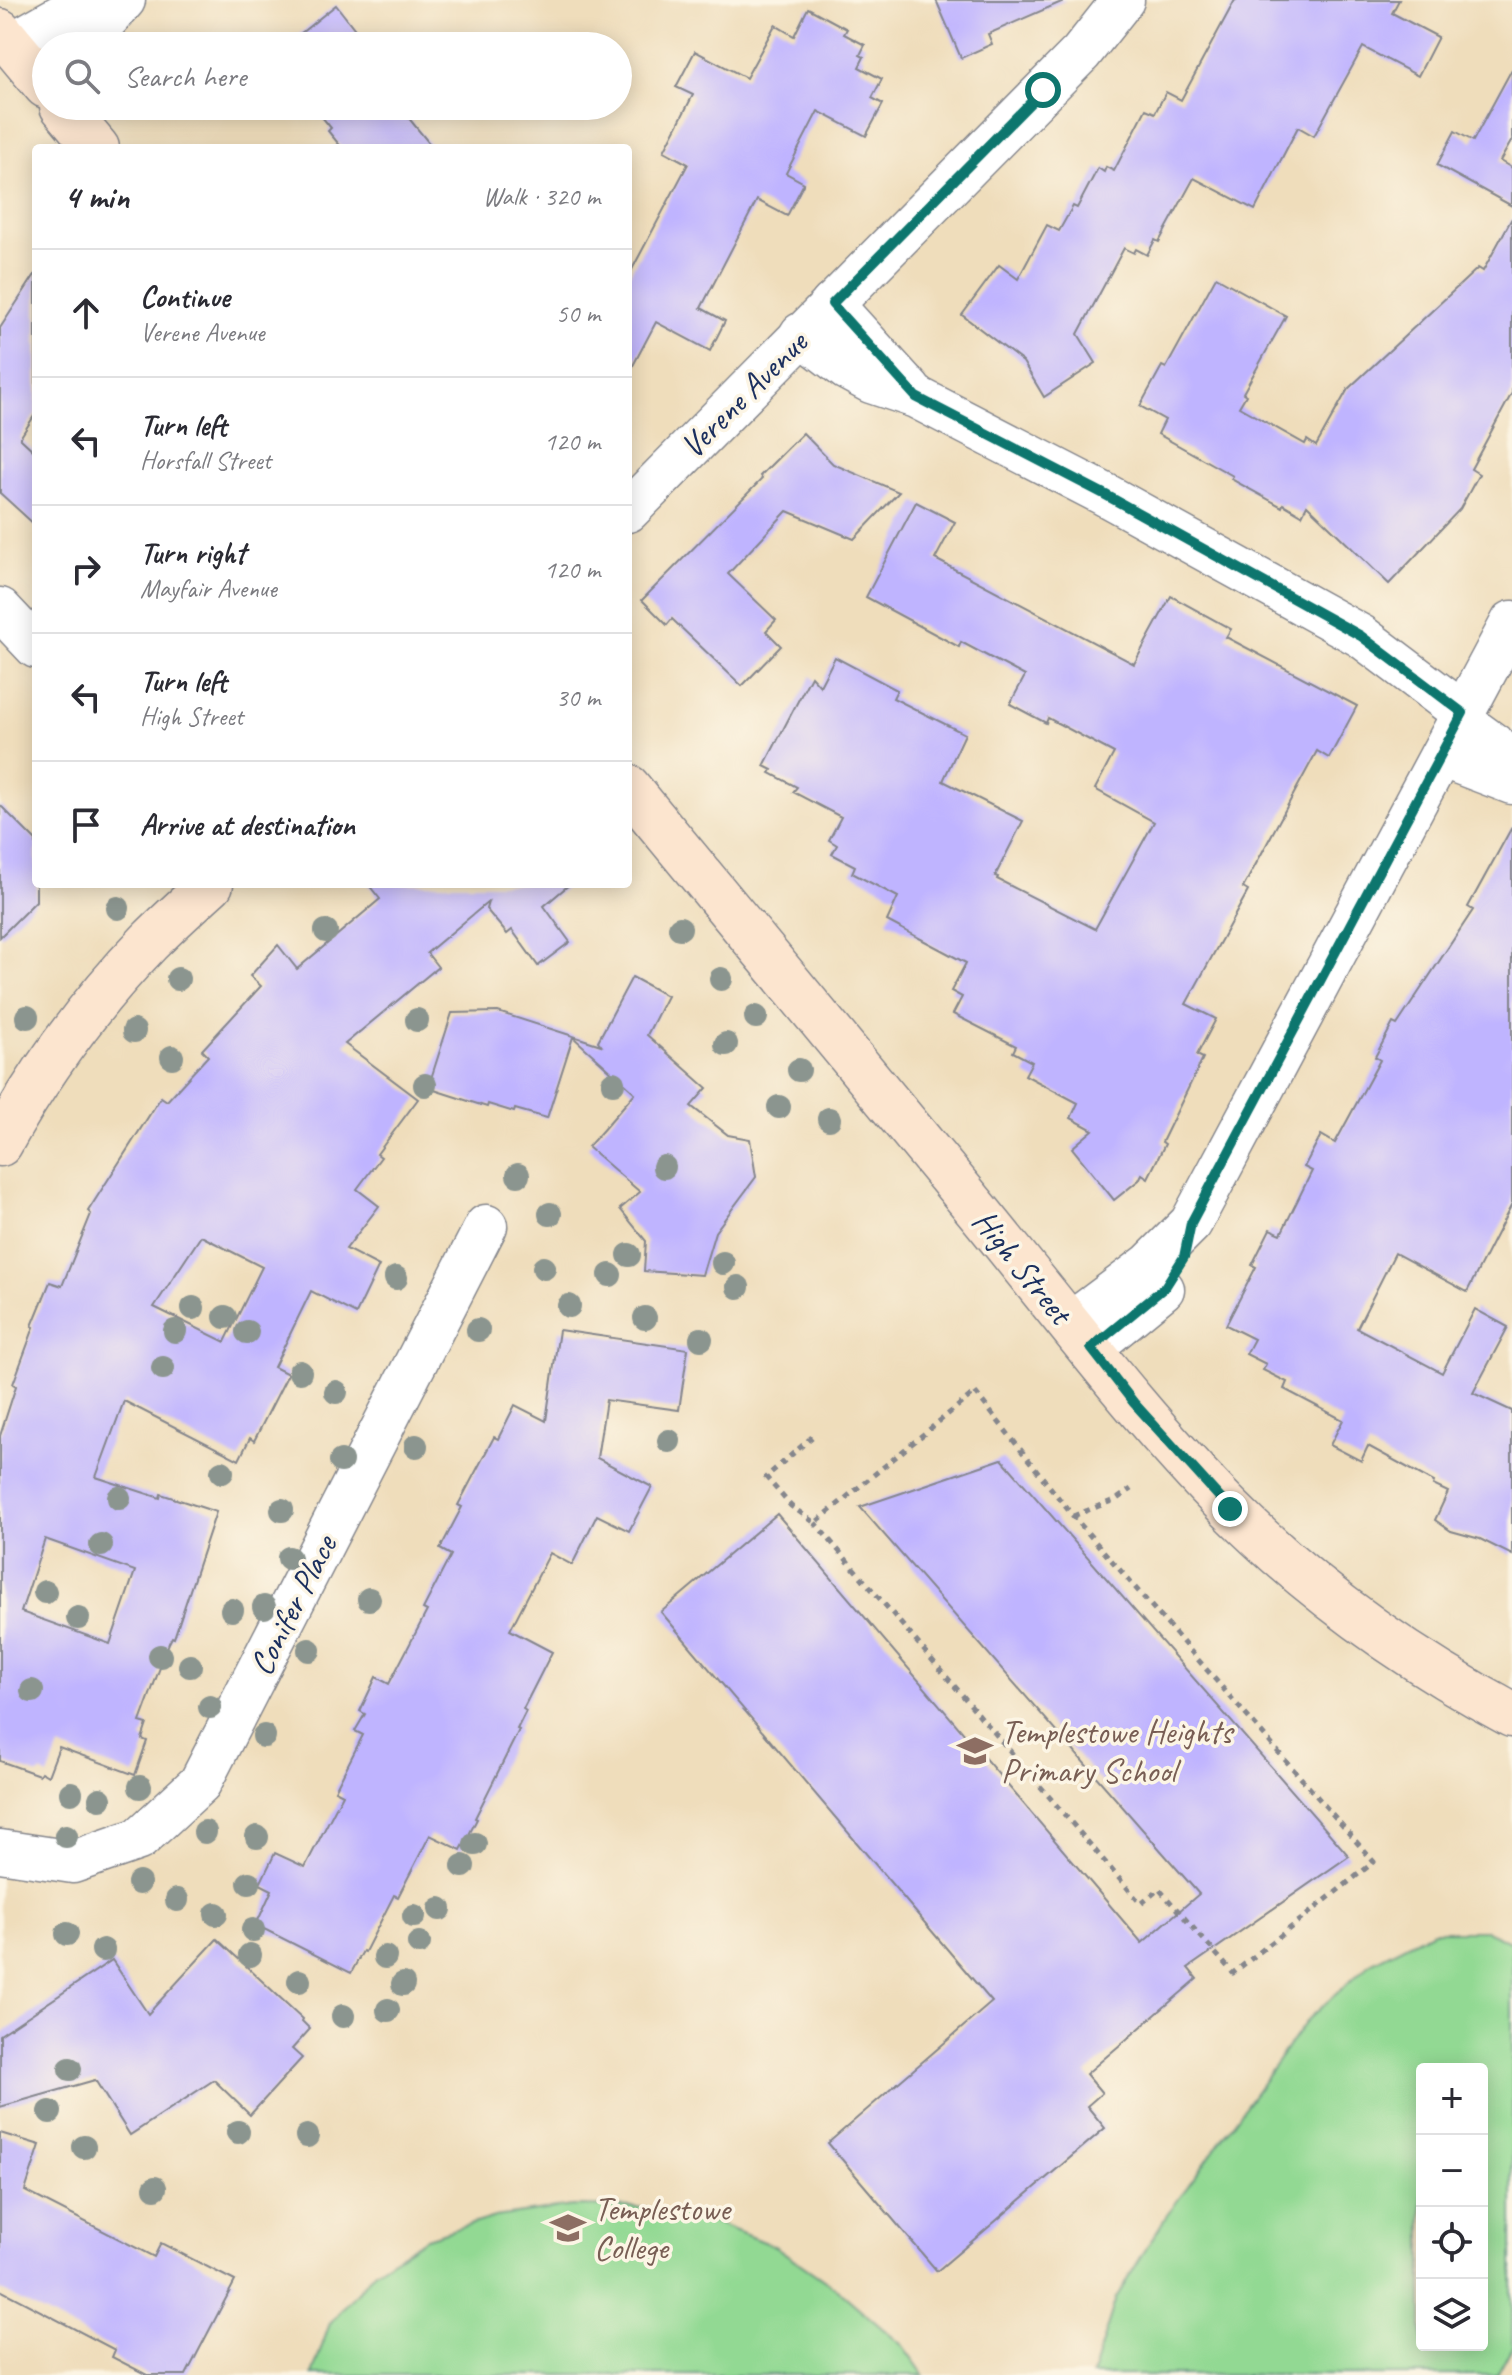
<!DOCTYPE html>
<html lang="en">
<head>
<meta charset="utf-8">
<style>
  body { margin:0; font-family:Caveat,sans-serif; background:#f2f2f3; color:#2b2b33 }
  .controls { position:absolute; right:24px; bottom:24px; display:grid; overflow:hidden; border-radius:8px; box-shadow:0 4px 20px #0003 }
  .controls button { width:72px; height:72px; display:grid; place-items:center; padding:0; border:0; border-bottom:2px solid #e1e1e2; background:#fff; color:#2b2b33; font:40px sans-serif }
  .stop { position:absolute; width:24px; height:24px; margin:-18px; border:6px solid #0f766e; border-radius:50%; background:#fff }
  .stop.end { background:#0f766e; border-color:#fff; box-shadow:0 2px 8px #0008 }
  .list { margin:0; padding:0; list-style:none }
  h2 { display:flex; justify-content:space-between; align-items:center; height:104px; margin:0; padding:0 32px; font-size:34px }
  h2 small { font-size:26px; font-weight:400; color:#7c7c81 }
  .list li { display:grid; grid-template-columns:52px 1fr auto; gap:24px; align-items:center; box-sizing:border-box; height:128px; padding:0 32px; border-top:2px solid #e1e1e2 }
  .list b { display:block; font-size:30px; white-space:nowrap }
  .list p { margin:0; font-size:26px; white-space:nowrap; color:#7c7c81 }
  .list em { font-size:26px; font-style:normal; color:#7c7c81 }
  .icon { flex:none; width:44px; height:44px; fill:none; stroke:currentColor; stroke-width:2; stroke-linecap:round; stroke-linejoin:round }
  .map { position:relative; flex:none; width:1512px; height:2375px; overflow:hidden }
  .search { position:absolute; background:#fff; box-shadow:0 4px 20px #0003; left:32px; top:32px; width:600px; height:88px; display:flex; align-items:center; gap:20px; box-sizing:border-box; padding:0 28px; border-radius:44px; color:#7c7c81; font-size:30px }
  .panel { position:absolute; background:#fff; box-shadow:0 4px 20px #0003; left:32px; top:144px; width:600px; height:744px; border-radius:8px }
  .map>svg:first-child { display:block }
  .green { fill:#92d993; stroke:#568478; stroke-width:2; fill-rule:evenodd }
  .building { fill:#bfb4ff; fill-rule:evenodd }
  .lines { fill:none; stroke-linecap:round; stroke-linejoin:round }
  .street-casing { stroke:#85868c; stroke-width:45 }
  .secondary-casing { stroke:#85868c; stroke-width:47 }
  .path { stroke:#85868c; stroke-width:5; stroke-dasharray:6 6; stroke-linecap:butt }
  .street { stroke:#fff; stroke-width:42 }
  .secondary { stroke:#fce5cf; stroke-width:44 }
  .tree { fill:#8b958f }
  .route { stroke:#0f766e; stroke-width:10 }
  .labels { text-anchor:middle; stroke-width:7; stroke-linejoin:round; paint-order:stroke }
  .street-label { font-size:34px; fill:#1b2f5e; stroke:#fcf5e5 }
  .education-label { font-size:34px; fill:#785e54; stroke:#fcf5e5; text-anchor:start }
</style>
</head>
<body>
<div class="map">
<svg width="1512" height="2375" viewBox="0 0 1512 2375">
  <rect width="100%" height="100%" fill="#fcf5e5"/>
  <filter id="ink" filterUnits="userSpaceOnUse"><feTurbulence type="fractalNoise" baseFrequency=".0125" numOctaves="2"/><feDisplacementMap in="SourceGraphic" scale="16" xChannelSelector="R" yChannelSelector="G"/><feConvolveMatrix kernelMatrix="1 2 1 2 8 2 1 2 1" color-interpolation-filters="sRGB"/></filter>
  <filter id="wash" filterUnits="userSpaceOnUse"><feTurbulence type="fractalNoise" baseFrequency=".006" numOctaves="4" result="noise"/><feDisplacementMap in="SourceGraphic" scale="32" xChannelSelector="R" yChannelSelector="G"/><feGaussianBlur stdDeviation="1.8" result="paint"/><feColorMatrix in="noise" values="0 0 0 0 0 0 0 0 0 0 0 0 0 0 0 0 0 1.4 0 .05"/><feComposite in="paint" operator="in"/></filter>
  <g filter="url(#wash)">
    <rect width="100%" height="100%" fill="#efddbb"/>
    <g class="green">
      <path d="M1433 1931H1486L1512 1943V2347L1497 2375H1092L1116 2298 1165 2218 1308 2019 1372 1962ZM1422 2069H1482V2345H1422Z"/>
      <path d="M572 2206 635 2207 696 2215 776 2247 838 2290 903 2346 924 2375H312L330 2323 375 2271 426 2238 495 2217Z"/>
    </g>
    <g id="blocks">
      <g class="building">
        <path d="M936 0H1066L988 34 992 44 961 58Z"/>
        <path d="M1235 0H1399L1392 13 1438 37 1418 76 1363 47 1314 136 1298 127 1255 210 1194 178 1159 242 1155 240 1147 255 1136 249 1134 253 1124 248 1078 334 1096 363 1044 397 1023 362 962 315 999 265 1018 279 1047 225 1059 231 1073 206 1077 208 1098 168 1104 172 1106 167 1114 171 1146 109 1155 113 1166 92 1181 100Z"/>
        <path d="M336 5 368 46H285Z"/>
        <path d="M808 8 847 29 844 34 865 45 860 55 864 57 859 67 882 79 872 98 883 104 866 136 818 111 786 173 804 183 787 216 757 200 701 308 725 321 710 351 656 322 628 375V277L688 164 664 151 693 95 676 87 695 51 746 78 775 25 794 36Z"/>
        <path d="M1512 69V140L1500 161 1512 168V206L1437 165 1455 131 1473 141Z"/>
        <path d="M313 106H399L433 148H342L328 131 331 128Z"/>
        <path d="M1512 218V393L1471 469 1479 474 1460 509 1389 584 1307 505 1302 515 1283 504 1282 507 1231 479 1233 476 1158 434 1165 420 1140 406 1162 366 1166 368 1216 277 1286 316 1243 393 1246 395 1239 407 1305 444 1307 440 1316 446 1348 389 1478 268 1483 271Z"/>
        <path d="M36 273V413L20 438 36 453V526L0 493V328Z"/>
        <path d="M803 433 833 464 899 492 854 539 787 511 728 574 776 620 766 631 781 646 742 686 672 619 667 625 642 600 762 479 760 476Z"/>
        <path d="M916 502 955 522 935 559 1134 664 1171 596 1231 629 1226 637 1357 706 1329 758 1317 751 1243 888 1248 891 1186 1004 1216 1019 1197 1055 1203 1058 1162 1142 1165 1144 1148 1178 1142 1174 1139 1180 1114 1200 1072 1148 1093 1130 1071 1118 1078 1103 1025 1075 1032 1062 1013 1052 1016 1046 953 1014 962 997 951 991 966 963 887 921 898 897 852 873 855 866 832 854 837 845 829 840 841 817 793 792 797 787 770 773 772 770 764 766 811 676 820 686 835 657 897 690 893 698 965 734 943 781 1023 821 995 876 998 877 997 879 1095 929 1154 822 1095 789 1114 753 1048 718 1046 723 1010 704 1025 676 961 642 959 647 866 597Z"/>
        <path d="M0 805 36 841V901L0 937Z"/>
        <path d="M1512 827V1204L1467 1292 1395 1253 1357 1328 1442 1373 1475 1309 1508 1327 1473 1393 1512 1411V1555L1480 1539 1451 1531 1435 1520 1448 1492 1433 1485 1434 1482 1368 1446 1361 1461 1330 1445 1343 1420 1284 1389 1287 1382 1263 1370 1266 1364 1246 1354 1254 1339 1226 1325 1256 1267 1252 1265 1270 1229 1281 1234 1312 1171 1304 1167 1321 1135 1335 1143 1380 1060 1375 1057 1393 1023 1397 1025 1473 910 1468 907Z"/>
        <path d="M368 884H570L544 906 570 942 538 966 512 930 507 934 486 909 488 902 427 953 438 967 345 1044 418 1099 377 1154 381 1157 357 1189 379 1206 346 1249 379 1266 356 1314 311 1291 274 1367 288 1374 254 1441 250 1438 239 1460 124 1401 96 1477 160 1498 161 1494 216 1512 174 1638 172 1637 169 1643 140 1722 147 1724 142 1739 147 1741 135 1775 59 1747 48 1776 41 1772 39 1775 0 1761V1436L16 1386 13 1384 34 1327 32 1326 50 1282 62 1286 91 1214 88 1211 161 1097 167 1101 208 1056 202 1050 261 986 250 976 278 945 297 969 380 899ZM201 1236 262 1267 225 1342 154 1307ZM45 1539 135 1571 110 1644 21 1612Z"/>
        <path d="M632 977 667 996 647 1035 707 1088 691 1106 728 1135 750 1139 756 1177 715 1232 702 1275 644 1271 646 1241 620 1209 640 1192 588 1147 635 1093 573 1037 547 1118 515 1109 514 1112 488 1104 487 1107 428 1088 452 1013 498 1012 601 1045 598 1041Z"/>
        <path d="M559 1330 688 1349 679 1410 606 1400 597 1458 652 1487 629 1531 597 1515 572 1565 550 1553 510 1630 552 1652 523 1709 526 1711 517 1729 519 1730 475 1818 477 1819 461 1850 430 1835 398 1897 394 1895 365 1952 363 1951 351 1973 256 1925 272 1890 260 1884 275 1853 305 1867 343 1794 335 1790 363 1735 355 1731 365 1714 360 1711 376 1677 389 1684 427 1611 423 1609 451 1555 440 1549 462 1507 458 1505 494 1437 498 1439 515 1405 546 1421Z"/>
        <path d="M1002 1459 1349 1856 1188 1968 1197 1979 1086 2074 1102 2093 1087 2106 1105 2128 937 2271 828 2143 992 2002 661 1612 777 1514 1142 1943 1199 1894 860 1507Z"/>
        <path d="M217 1939 303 2019 302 2021 310 2029 292 2049 302 2058 250 2115 214 2080 130 2135 95 2080 0 2107V2035L112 1960 148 2014Z"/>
        <path d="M0 2133 40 2145 25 2191 154 2257 161 2243 235 2281 186 2375H147L112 2357 115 2350 0 2290Z"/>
      </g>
    </g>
  </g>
  <g filter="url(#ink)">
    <use href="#blocks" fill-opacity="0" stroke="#85868c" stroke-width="2"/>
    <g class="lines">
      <g class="street-casing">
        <g id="street">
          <path d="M11 44 89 0"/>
          <path d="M83 46 124 0"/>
          <path d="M832 304 910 390"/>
          <path d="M801 334 847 369 871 382 916 397 1104 494 1361 636 1463 713"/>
          <path d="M628 511 1081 53 1123 0"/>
          <path d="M0 609 36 647"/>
          <path d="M1460 720 1512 758"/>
          <path d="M1441 756 1512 783"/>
          <path d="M1071 1323 1150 1264 1191 1223 1512 622"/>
          <path d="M1091 1348 1163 1289"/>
          <path d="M0 1851 73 1862 139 1839 200 1783 486 1226"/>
        </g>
      </g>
      <g class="secondary-casing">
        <g id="secondary">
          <path d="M0 31 46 86"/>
          <path d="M62 106 97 148"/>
          <path d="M628 787C745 928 862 1070 979 1212 1061 1312 1139 1417 1230 1509 1313 1592 1409 1660 1512 1715"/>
          <path d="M0 1144C40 1072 91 1002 149 942 169 922 190 903 211 884"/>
        </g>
      </g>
      <g class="path">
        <path d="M812 1437 766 1477 791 1506 815 1523 975 1392 1073 1516 1374 1862 1233 1973 1159 1889 1141 1904 815 1523"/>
        <path d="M1073 1516 1117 1499 1131 1489"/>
      </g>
      <use href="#street" class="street"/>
      <use href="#secondary" class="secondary"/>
    </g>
    <g class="tree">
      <circle cx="118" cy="908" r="12"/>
      <circle cx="680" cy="928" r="12"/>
      <circle cx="326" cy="931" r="12"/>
      <circle cx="178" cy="979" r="12"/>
      <circle cx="721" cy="979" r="12"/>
      <circle cx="27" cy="1017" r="12"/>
      <circle cx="756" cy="1017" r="12"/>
      <circle cx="417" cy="1020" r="12"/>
      <circle cx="134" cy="1031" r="12"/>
      <circle cx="726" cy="1044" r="12"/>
      <circle cx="172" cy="1057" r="12"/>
      <circle cx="799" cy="1070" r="12"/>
      <circle cx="613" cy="1083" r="12"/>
      <circle cx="425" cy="1085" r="12"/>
      <circle cx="779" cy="1107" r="12"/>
      <circle cx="829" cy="1119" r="12"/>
      <circle cx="664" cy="1167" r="12"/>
      <circle cx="518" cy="1175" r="12"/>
      <circle cx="550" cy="1214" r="12"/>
      <circle cx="629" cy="1255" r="12"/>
      <circle cx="723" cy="1263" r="12"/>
      <circle cx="544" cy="1268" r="12"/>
      <circle cx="610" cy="1275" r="12"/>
      <circle cx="396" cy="1278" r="12"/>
      <circle cx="738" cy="1287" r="12"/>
      <circle cx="569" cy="1306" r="12"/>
      <circle cx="193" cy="1308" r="12"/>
      <circle cx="225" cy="1317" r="12"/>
      <circle cx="645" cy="1318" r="12"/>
      <circle cx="478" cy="1330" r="12"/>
      <circle cx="175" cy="1331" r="12"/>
      <circle cx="247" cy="1332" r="12"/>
      <circle cx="701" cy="1339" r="12"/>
      <circle cx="163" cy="1368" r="12"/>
      <circle cx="300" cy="1372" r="12"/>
      <circle cx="336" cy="1392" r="12"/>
      <circle cx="669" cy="1441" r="12"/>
      <circle cx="416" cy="1446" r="12"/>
      <circle cx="341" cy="1461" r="12"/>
      <circle cx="222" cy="1472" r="12"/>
      <circle cx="119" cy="1498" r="12"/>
      <circle cx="282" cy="1510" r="12"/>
      <circle cx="101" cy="1545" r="12"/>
      <circle cx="289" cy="1558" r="12"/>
      <circle cx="45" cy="1592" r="12"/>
      <circle cx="369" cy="1599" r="12"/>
      <circle cx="264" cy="1607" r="12"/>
      <circle cx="232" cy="1610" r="12"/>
      <circle cx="78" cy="1618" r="12"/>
      <circle cx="309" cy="1650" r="12"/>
      <circle cx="160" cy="1656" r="12"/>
      <circle cx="190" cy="1666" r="12"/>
      <circle cx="32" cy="1691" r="12"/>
      <circle cx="210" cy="1707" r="12"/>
      <circle cx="264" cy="1736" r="12"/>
      <circle cx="140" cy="1787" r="12"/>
      <circle cx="71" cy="1793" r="12"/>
      <circle cx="100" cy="1799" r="12"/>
      <circle cx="205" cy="1832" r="12"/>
      <circle cx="66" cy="1836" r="12"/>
      <circle cx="257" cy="1837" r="12"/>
      <circle cx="475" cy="1844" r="12"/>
      <circle cx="463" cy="1866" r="12"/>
      <circle cx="139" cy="1883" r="12"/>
      <circle cx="249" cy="1883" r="12"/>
      <circle cx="177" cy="1900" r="12"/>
      <circle cx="440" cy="1909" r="12"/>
      <circle cx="216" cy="1914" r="12"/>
      <circle cx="414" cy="1916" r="12"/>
      <circle cx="253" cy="1930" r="12"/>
      <circle cx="67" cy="1934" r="12"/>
      <circle cx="419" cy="1943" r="12"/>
      <circle cx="103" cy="1950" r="12"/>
      <circle cx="250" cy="1955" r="12"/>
      <circle cx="385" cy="1957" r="12"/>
      <circle cx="299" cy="1981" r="12"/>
      <circle cx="403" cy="1984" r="12"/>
      <circle cx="388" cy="2010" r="12"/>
      <circle cx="343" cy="2016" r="12"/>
      <circle cx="70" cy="2069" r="12"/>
      <circle cx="50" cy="2112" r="12"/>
      <circle cx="238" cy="2132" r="12"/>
      <circle cx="307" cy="2136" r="12"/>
      <circle cx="84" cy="2147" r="12"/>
      <circle cx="155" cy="2188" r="12"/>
    </g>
  </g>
  <g class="lines" filter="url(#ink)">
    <path class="route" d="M1043 90 832 304 916 397 1104 494 1361 636 1463 713 1191 1223 1184 1257 1165 1287 1091 1348 1134 1403 1230 1509"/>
  </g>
  <defs>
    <g id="school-bare" transform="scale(2.76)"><path d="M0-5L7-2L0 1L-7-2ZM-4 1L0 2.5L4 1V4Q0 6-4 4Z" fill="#8d6e63" stroke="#fcf5e5" stroke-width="2.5" paint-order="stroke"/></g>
  </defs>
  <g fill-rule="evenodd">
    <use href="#school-bare" x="975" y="1751"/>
    <use href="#school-bare" x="568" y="2228"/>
  </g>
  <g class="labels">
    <g class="street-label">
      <text transform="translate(743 394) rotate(-45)" y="12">Verene Avenue</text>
      <text transform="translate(1023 1266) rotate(51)" y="12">High Street</text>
      <text transform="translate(292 1605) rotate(-63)" y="12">Conifer Place</text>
    </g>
    <g class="education-label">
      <text x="1001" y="1743">Templestowe Heights<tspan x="1001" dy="39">Primary School</tspan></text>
      <text x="594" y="2220">Templestowe<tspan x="594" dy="39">College</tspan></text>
    </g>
  </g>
</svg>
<div class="controls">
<button>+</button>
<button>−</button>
<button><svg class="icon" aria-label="locate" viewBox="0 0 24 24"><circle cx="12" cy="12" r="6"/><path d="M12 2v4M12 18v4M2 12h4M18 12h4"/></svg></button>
<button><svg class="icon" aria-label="layers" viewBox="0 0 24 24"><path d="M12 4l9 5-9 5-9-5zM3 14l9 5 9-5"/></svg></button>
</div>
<div class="stop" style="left:1043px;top:90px"></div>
<div class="stop end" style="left:1230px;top:1509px"></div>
<div class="search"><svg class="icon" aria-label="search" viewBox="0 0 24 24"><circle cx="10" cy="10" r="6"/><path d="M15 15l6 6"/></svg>Search here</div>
<section class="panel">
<h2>4 min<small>Walk · 320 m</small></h2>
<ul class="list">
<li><svg class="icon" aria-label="ahead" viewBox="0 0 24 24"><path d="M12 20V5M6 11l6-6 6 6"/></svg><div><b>Continue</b><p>Verene Avenue</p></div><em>50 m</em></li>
<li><svg class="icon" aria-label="left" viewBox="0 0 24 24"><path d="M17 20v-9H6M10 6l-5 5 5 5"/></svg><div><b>Turn left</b><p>Horsfall Street</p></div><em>120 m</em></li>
<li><svg class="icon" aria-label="right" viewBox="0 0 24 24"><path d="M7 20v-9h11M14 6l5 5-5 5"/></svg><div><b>Turn right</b><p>Mayfair Avenue</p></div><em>120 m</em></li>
<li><svg class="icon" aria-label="left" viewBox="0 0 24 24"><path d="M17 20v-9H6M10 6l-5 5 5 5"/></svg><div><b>Turn left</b><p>High Street</p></div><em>30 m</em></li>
<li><svg class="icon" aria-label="arrive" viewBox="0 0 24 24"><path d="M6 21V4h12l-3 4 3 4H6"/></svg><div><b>Arrive at destination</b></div></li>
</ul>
</section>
</div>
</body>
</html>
